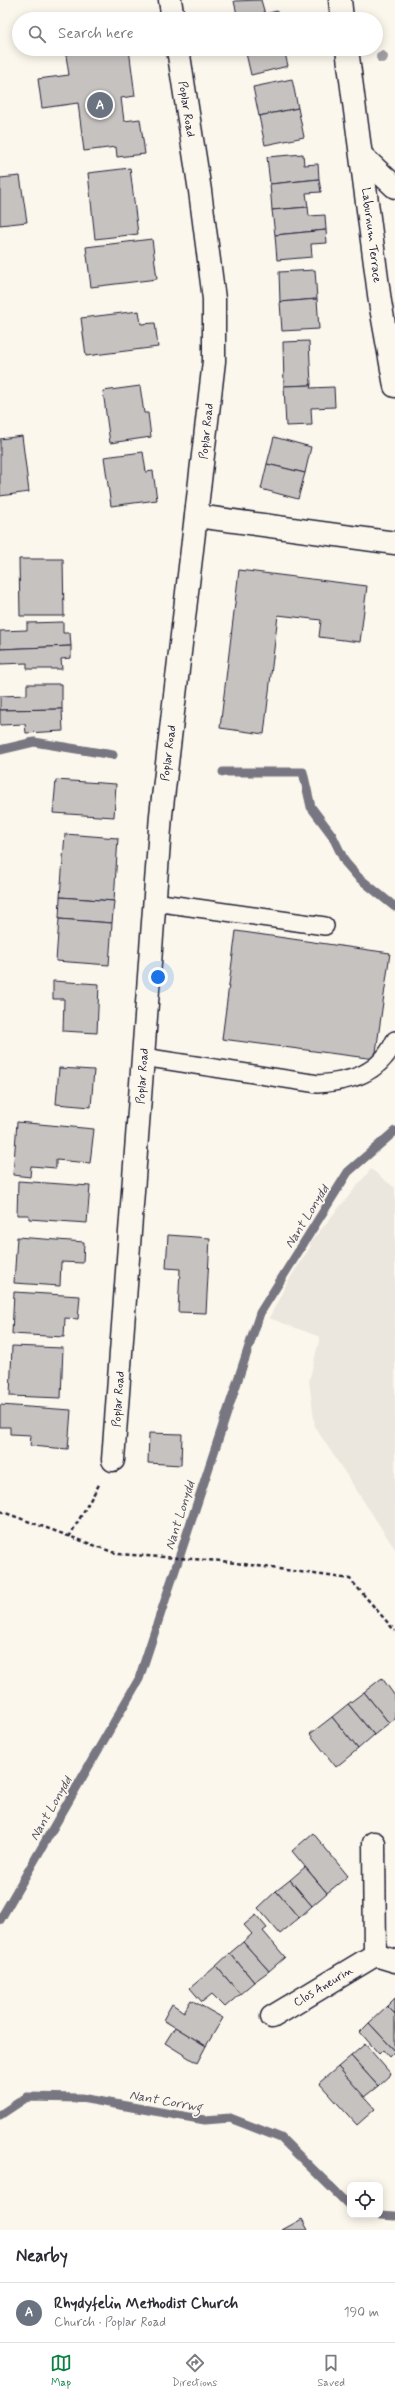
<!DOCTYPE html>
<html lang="en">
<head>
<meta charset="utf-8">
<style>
  body { margin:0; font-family:Mynerve,sans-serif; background:#f2f2f3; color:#2b2b33 }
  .controls { position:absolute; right:12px; bottom:12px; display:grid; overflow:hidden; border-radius:8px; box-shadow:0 2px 10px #0003 }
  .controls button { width:36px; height:36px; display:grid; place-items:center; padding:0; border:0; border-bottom:1px solid #e1e1e2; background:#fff; color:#2b2b33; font:20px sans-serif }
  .you { position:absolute; left:158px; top:977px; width:14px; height:14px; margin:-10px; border:3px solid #fff; border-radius:50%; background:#1a73e8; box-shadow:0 0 0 6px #1a73e833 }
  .badge { display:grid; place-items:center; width:26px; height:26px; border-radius:50%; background:#0b8043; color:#fff; font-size:13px; font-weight:700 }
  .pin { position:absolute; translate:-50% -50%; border:2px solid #fff; box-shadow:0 1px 4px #0006 }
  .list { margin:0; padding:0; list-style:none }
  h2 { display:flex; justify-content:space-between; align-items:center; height:52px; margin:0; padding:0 16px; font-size:17px }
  h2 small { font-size:13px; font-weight:400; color:#7c7c81 }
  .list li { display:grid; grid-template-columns:26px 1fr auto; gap:12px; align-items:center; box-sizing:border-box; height:60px; padding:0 16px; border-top:1px solid #e1e1e2 }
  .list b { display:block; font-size:15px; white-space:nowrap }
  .list p { margin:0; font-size:13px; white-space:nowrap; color:#7c7c81 }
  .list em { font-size:13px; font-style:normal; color:#7c7c81 }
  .icon { flex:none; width:22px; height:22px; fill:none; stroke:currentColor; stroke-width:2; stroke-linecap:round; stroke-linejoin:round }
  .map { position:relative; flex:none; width:395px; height:2230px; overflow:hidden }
  .search { position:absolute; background:#fff; box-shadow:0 2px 10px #0003; left:12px; right:12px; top:12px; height:44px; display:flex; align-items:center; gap:10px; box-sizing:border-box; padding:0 14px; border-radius:22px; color:#7c7c81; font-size:15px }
  .sheet { height:112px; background:#fff }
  nav { display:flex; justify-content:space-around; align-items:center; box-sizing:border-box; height:56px; border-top:1px solid #e1e1e2; background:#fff; font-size:11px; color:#7c7c81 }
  nav a { display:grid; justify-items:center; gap:2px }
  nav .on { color:#0b8043 }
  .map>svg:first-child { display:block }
  .built { fill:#ebe7df }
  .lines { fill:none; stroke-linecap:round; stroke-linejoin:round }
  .stream { stroke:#787681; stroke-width:9 }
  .building { fill:#c6c2c0; stroke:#22223b }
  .service-casing { stroke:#22223b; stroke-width:20 }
  .minor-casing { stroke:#22223b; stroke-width:25 }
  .path { stroke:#22223b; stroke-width:2.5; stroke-dasharray:4 3; stroke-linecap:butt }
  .service { stroke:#fbf7ec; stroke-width:17 }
  .minor { stroke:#fbf7ec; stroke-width:22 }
  .tree { fill:#9d9ba0 }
  .labels { text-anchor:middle; stroke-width:3.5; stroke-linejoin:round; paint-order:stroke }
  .street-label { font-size:12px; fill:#22223b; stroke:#fbf7ec }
  .water-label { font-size:13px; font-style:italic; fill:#545364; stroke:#fbf7ec }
</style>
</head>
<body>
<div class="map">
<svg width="395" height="2230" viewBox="0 0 395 2230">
  <rect width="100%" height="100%" fill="#fbf7ec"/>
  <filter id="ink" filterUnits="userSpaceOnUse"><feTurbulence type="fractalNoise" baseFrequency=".025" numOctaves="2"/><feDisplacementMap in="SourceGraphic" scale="8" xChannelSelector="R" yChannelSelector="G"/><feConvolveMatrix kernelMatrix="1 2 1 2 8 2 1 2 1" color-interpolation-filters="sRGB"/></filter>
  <g filter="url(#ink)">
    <path class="built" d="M371 1169 395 1188V1549L315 1427 309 1381 320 1337 269 1318 287 1283 311 1246 309 1244Z"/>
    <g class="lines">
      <g class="stream">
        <path d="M0 750 34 742 113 755"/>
        <path d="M223 772H303L311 807 332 835 345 862 358 877 395 907"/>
        <path d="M0 1920 139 1679 260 1313 348 1172 395 1131"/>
        <path d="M0 2115 27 2097 81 2098 205 2120 230 2118 281 2138 350 2206"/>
        <path d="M380 2215 395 2216"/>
      </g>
    </g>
    <g class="building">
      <path d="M261 0 265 14 277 11 279 19H238L234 1Z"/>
      <path d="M65 49H129L135 96 121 98 124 121 140 119 145 154 117 157 116 147 84 151 78 103 42 108 38 79 69 75Z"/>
      <path d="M245 49H284L288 66 251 75Z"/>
      <path d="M292 79 298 108 259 116 253 87Z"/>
      <path d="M298 108 304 137 265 145 259 116Z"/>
      <path d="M303 154 304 165 318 164 319 179 270 184 267 157Z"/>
      <path d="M130 168 138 234 95 239 88 173Z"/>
      <path d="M20 176 27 222 0 225V178Z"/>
      <path d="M319 179 321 192 306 193 308 207 272 210 270 184Z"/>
      <path d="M308 207 309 216 325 215 326 230 275 235 272 210Z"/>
      <path d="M326 230 327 243 311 244 312 257 277 260 275 235Z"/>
      <path d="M152 239 157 279 91 287 86 247Z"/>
      <path d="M315 270 317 299 280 302 279 272Z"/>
      <path d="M317 299 319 329 282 331 280 302Z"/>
      <path d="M139 311 141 324 155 323 158 347 86 356 81 318Z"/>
      <path d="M309 341 311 385 284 386 283 342Z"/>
      <path d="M311 385 310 388 334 387 335 407 311 408 312 425 286 426 284 386Z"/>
      <path d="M140 386 144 413H148L151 437 110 443 103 391Z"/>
      <path d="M22 436 29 492 0 496V439Z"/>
      <path d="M274 437 311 447 305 473 267 464Z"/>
      <path d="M143 452 146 472 153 471 157 500 111 506 104 457Z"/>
      <path d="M267 464 305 473 298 499 261 489Z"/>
      <path d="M19 559H63L64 616H20Z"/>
      <path d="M239 570 367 586 360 642 319 637 321 620 278 615 264 734 220 728Z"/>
      <path d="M63 622V633H70L71 646 0 649V631L27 630V623Z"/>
      <path d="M71 646V658L61 659 62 669H27V663L0 664V649Z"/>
      <path d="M27 684H62V709L0 710V696L27 695Z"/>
      <path d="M62 709 63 731 26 733 25 724 0 725V710Z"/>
      <path d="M56 780 116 784 114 817 53 813Z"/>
      <path d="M65 834 118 838 114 901 60 897Z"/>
      <path d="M60 897 114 901 112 923 59 919Z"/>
      <path d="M59 919 112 923 109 965 56 961Z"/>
      <path d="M236 931 390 953 375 1059 222 1039Z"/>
      <path d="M53 981 99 984 97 1033 63 1031 64 999H53Z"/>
      <path d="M59 1068 94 1070 91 1107 56 1104Z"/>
      <path d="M17 1122 94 1129 90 1163 56 1160V1168L31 1166 30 1177 13 1175Z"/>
      <path d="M18 1181 90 1186 87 1223 29 1219V1215H17Z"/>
      <path d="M168 1235 210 1238 206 1313 178 1312 180 1269 166 1268Z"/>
      <path d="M17 1237 84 1242 83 1263 61 1262 60 1286 14 1283Z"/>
      <path d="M14 1292 80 1296 78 1319 65 1318 64 1337 12 1334Z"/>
      <path d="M12 1346 63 1348 61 1398 10 1396Z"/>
      <path d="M0 1405 71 1410 68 1449 30 1446 31 1435 10 1434V1427H0Z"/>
      <path d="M149 1433 182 1434 181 1465 148 1463Z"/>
      <path d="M382 1678 395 1696V1719L389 1723 364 1692Z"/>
      <path d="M364 1692 389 1723 374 1735 348 1704Z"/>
      <path d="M348 1704 374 1735 358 1749 332 1717Z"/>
      <path d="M332 1717 358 1749 336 1767 310 1734Z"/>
      <path d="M313 1833 348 1876 327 1893 292 1851Z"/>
      <path d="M305 1867 327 1893 312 1906 290 1880Z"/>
      <path d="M290 1880 312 1906 299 1918 276 1891Z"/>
      <path d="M276 1891 299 1918 280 1934 258 1908Z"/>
      <path d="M256 1915 267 1928 263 1931 285 1957 269 1971 243 1942 252 1934 244 1925Z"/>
      <path d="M243 1942 269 1971 254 1982 230 1953Z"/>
      <path d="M230 1953 254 1982 240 1994 216 1966Z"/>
      <path d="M216 1966 240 1994 225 2007 212 1994 202 2002 190 1988Z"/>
      <path d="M395 1998V2014L387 2006Z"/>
      <path d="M191 2000 223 2018 206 2046 163 2020 172 2004 184 2012Z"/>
      <path d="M387 2006 395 2014V2051L369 2023Z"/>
      <path d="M369 2023 395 2051 389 2057 383 2050 379 2054 360 2032Z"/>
      <path d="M175 2027 206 2046 197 2063 165 2043Z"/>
      <path d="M365 2044 391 2074 378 2086 351 2056Z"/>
      <path d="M351 2056 378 2086 364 2097 338 2067Z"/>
      <path d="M338 2067 375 2109 357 2125 319 2083Z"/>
      <path d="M302 2219 308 2230H282Z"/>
    </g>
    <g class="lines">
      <g class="service-casing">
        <g id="service">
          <path d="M154 902 325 926"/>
          <path d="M143 1057 318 1084C352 1081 380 1074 395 1040"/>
        </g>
      </g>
      <g class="minor-casing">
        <g id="minor">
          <path d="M170 0 173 19"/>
          <path d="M340 0 342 19"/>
          <path d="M347 49 380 302 395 386"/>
          <path d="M362 156 395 187"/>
          <path d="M197 516 395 543"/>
          <path d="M113 1460 161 815 214 361V299L200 191 178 49"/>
          <path d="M374 1843 375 1955"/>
          <path d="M272 2017 375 1955 395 1961"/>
        </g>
      </g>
      <g class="path">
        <path d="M0 1511 118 1554 222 1561 350 1579 395 1631"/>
        <path d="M69 1537 100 1483"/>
      </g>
      <use href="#service" class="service"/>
      <use href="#minor" class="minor"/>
    </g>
    <circle class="tree" cx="382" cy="57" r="6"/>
  </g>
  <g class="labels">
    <g class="street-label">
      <text transform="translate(187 109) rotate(81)" y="4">Poplar Road</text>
      <text transform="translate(372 235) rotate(83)" y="4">Laburnum Terrace</text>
      <text transform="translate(206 431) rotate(-84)" y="4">Poplar Road</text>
      <text transform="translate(168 753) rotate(-83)" y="4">Poplar Road</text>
      <text transform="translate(142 1076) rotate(-86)" y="4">Poplar Road</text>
      <text transform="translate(118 1399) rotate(-86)" y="4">Poplar Road</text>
      <text transform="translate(323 1986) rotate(-31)" y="4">Clos Aneurin</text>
    </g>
    <g class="water-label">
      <text transform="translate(306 1216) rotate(-58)" y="5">Nant Lonydd</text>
      <text transform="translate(179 1515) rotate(-72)" y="5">Nant Lonydd</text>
      <text transform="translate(50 1808) rotate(-60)" y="5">Nant Lonydd</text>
      <text transform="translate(166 2100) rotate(10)" y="5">Nant Corrwg</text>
    </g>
  </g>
</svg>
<div class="controls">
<button><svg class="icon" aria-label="locate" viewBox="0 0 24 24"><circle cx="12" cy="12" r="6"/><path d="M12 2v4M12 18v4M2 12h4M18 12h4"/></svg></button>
</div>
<div class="you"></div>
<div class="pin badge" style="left:100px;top:105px;background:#6b7280">A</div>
<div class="search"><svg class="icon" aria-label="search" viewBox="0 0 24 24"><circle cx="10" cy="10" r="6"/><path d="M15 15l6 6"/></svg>Search here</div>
</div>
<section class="sheet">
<h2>Nearby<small></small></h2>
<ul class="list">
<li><span class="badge" style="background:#6b7280">A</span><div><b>Rhydyfelin Methodist Church</b><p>Church · Poplar Road</p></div><em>190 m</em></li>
</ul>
</section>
<nav>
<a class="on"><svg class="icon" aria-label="map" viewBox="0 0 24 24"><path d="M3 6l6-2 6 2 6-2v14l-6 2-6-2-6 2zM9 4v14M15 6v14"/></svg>Map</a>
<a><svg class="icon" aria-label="directions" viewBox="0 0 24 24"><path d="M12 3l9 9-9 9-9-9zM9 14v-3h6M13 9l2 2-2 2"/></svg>Directions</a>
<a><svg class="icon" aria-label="saved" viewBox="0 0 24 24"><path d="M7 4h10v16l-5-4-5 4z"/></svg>Saved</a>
</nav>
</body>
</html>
